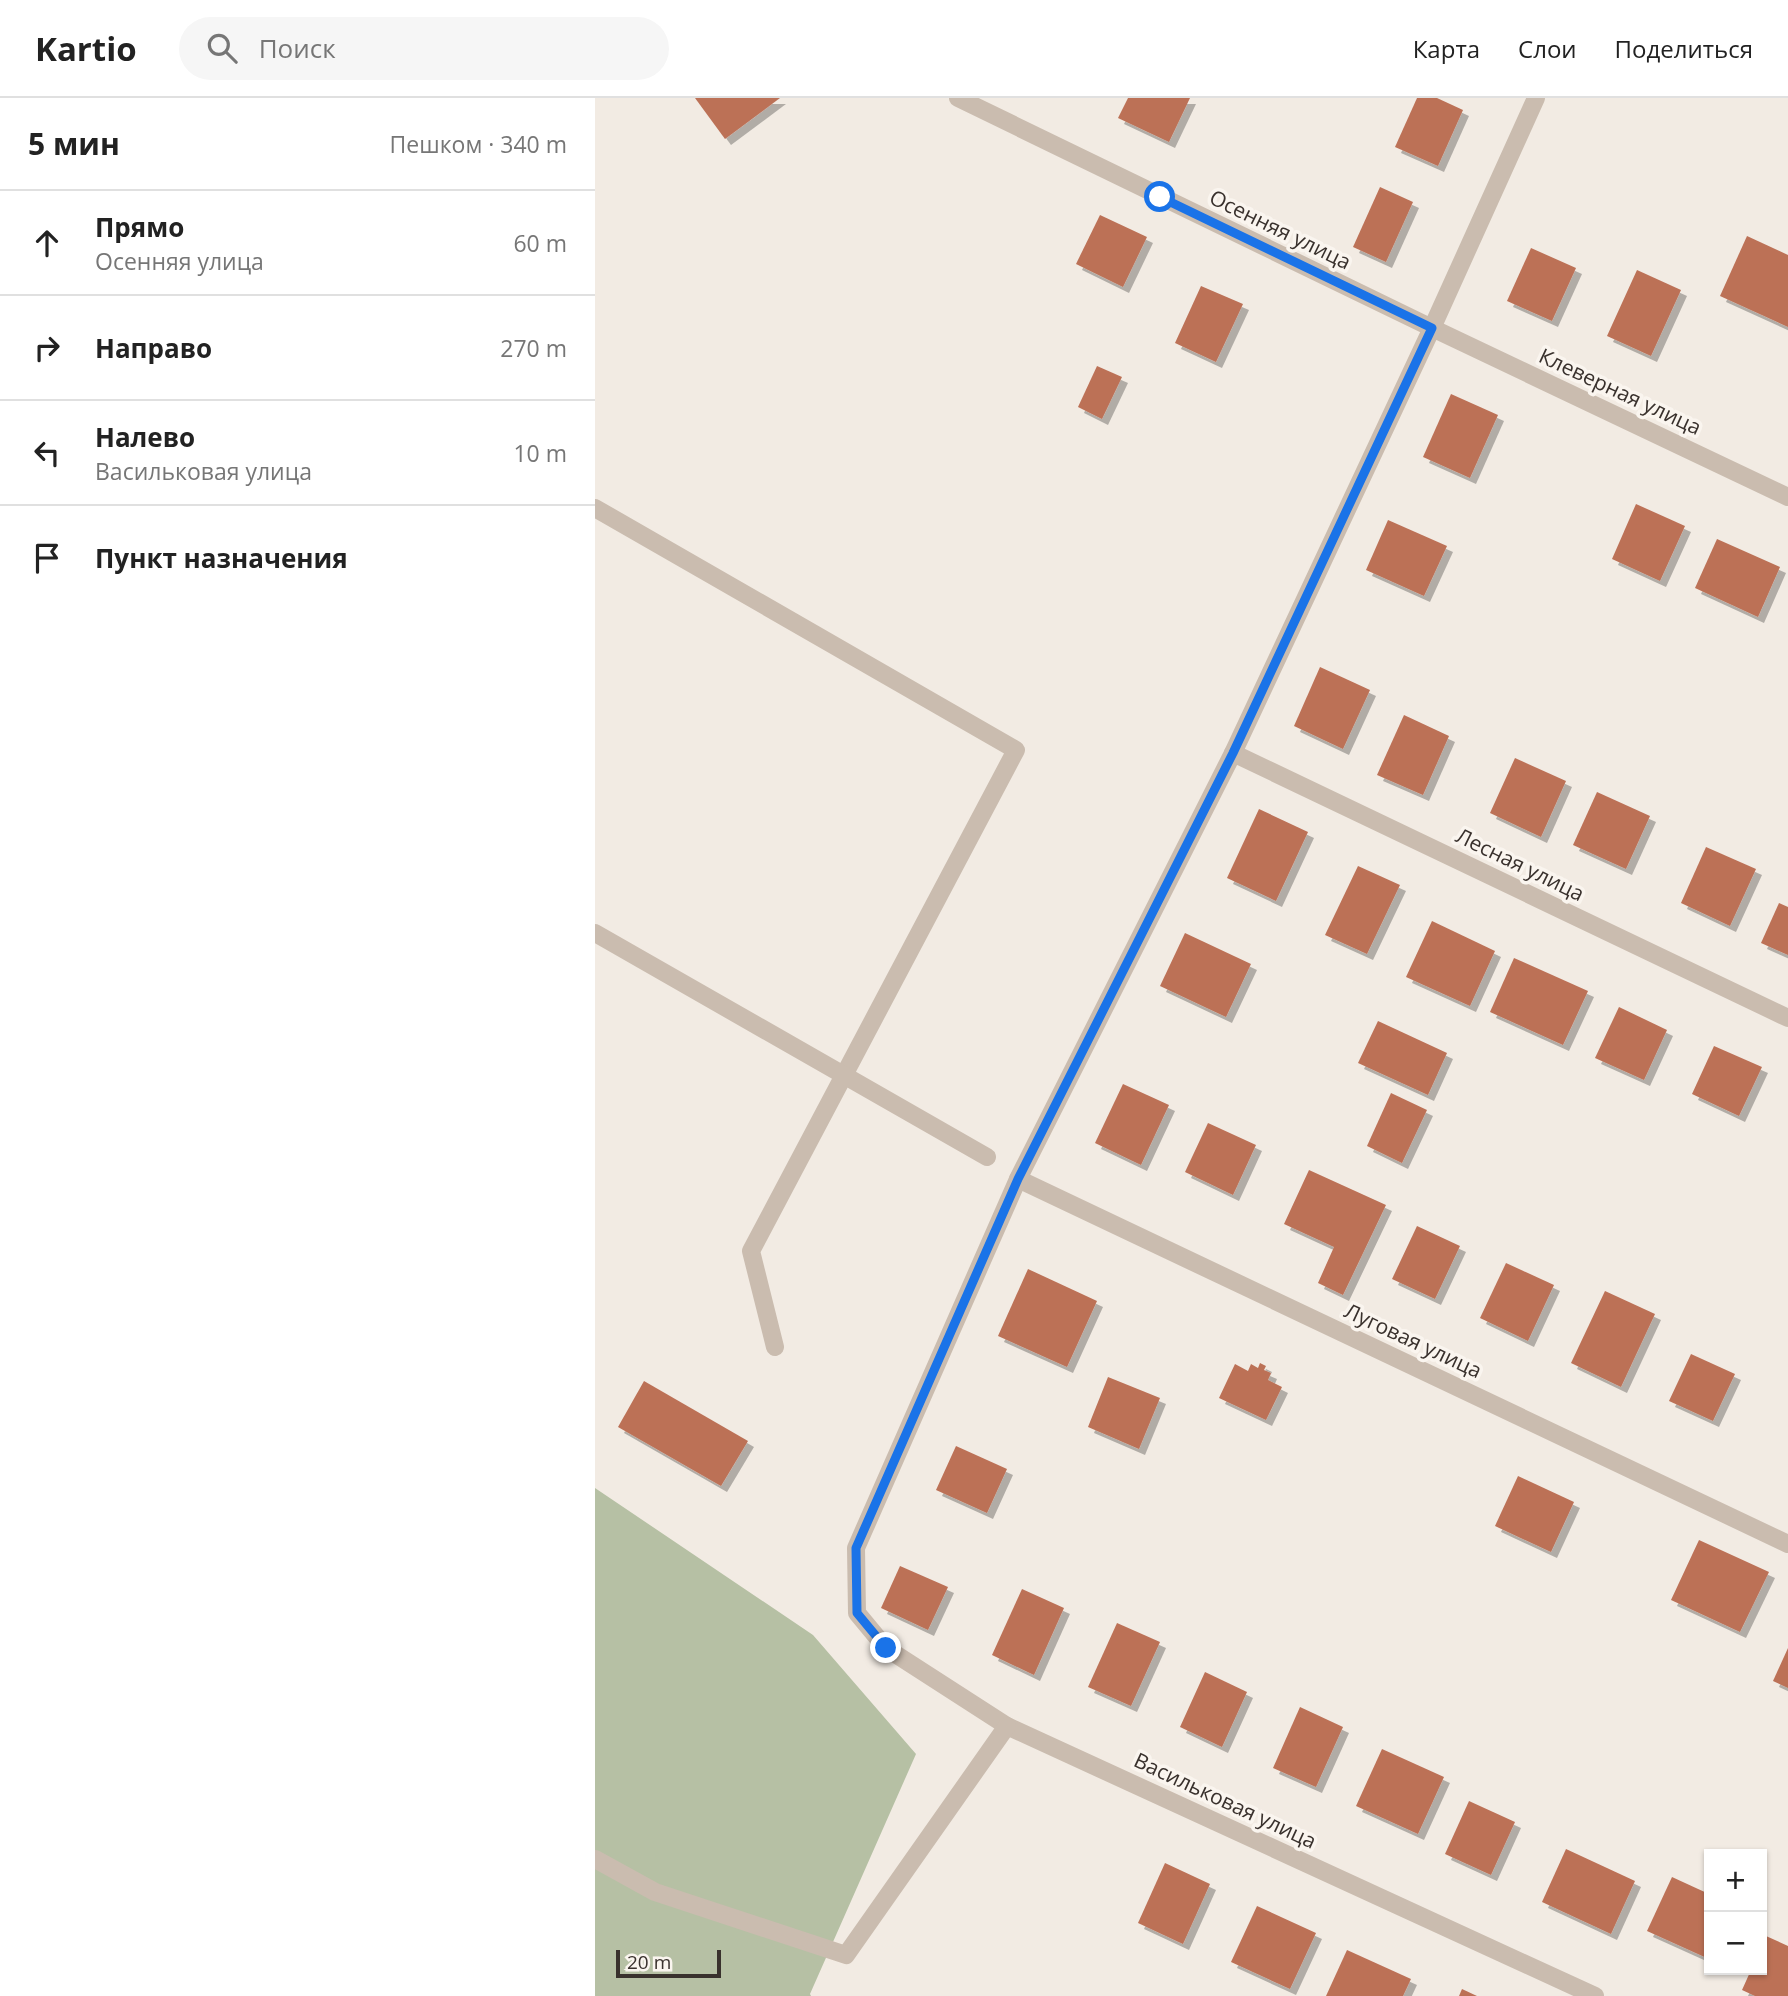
<!DOCTYPE html>
<html lang="ru">
<head>
<meta charset="utf-8">
<style>
  body { margin:0; font-family:"Open Sans",sans-serif; background:#f6f6f6; color:#222 }
  .controls { position:absolute; right:21px; bottom:21px; display:grid; overflow:hidden; border-radius:0px; box-shadow:0 2px 5px #0004 }
  .controls button { width:63px; height:63px; display:grid; place-items:center; padding:0; border:0; border-bottom:2px solid #e0e0e0; background:#fff; color:#222; font:35px sans-serif }
  .scale { position:absolute; left:21px; bottom:18px; width:105px; box-sizing:border-box; padding-left:7px; border:4px solid #39312d; border-top:0; font-size:19px; line-height:24px; white-space:nowrap; color:#39312d; -webkit-text-stroke:5px #faf5ef; paint-order:stroke }
  .stop { position:absolute; width:21px; height:21px; margin:-16px; border:5px solid #1a73e8; border-radius:50%; background:#fff }
  .stop.end { background:#1a73e8; border-color:#fff; box-shadow:0 2px 7px #0008 }
  .list { margin:0; padding:0; list-style:none }
  h2 { display:flex; justify-content:space-between; align-items:center; height:91px; margin:0; padding:0 28px; font-size:30px }
  h2 small { font-size:23px; font-weight:400; color:#767676 }
  .list li { display:grid; grid-template-columns:46px 1fr auto; gap:21px; align-items:center; box-sizing:border-box; height:105px; padding:0 28px; border-top:2px solid #e0e0e0 }
  .list b { display:block; font-size:26px; white-space:nowrap }
  .list p { margin:0; font-size:23px; white-space:nowrap; color:#767676 }
  .list em { font-size:23px; font-style:normal; color:#767676 }
  .icon { flex:none; width:38px; height:38px; fill:none; stroke:currentColor; stroke-width:2; stroke-linecap:round; stroke-linejoin:round }
  .map { position:relative; flex:none; width:1193px; height:1898px; overflow:hidden }
  header { display:flex; align-items:center; gap:42px; box-sizing:border-box; height:98px; padding:0 35px; background:#fff; border-bottom:2px solid #e0e0e0 }
  header strong { font-size:33px }
  nav { display:flex; gap:38px; margin-inline-start:auto; font-size:24px }
  .search { width:490px; height:63px; background:#f6f6f6; display:flex; align-items:center; gap:18px; box-sizing:border-box; padding:0 24px; border-radius:38px; color:#767676; font-size:26px }
  main { display:flex }
  aside { flex:1; background:#fff }
  .map>svg:first-child { display:block }
  .green { fill:#b6c0a4 }
  .building { fill:#bc7157; filter:url(#shadow) }
  .lines { fill:none; stroke-linecap:round; stroke-linejoin:round }
  .service { stroke:#cabcaf; stroke-width:18 }
  .minor { stroke:#cabcaf; stroke-width:18 }
  .route { stroke:#1a73e8; stroke-width:9 }
  .labels { text-anchor:middle; stroke-width:7; stroke-linejoin:round; paint-order:stroke }
  .street-label { font-size:21px; fill:#39312d; stroke:#faf5ef }
</style>
</head>
<body>
<header>
<strong>Kartio</strong>
<div class="search"><svg class="icon" aria-label="search" viewBox="0 0 24 24"><circle cx="10" cy="10" r="6"/><path d="M15 15l6 6"/></svg>Поиск</div>
<nav><a>Карта</a><a>Слои</a><a>Поделиться</a></nav>
</header>
<main>
<aside>
<h2>5 мин<small>Пешком · 340 m</small></h2>
<ul class="list">
<li><svg class="icon" aria-label="ahead" viewBox="0 0 24 24"><path d="M12 20V5M6 11l6-6 6 6"/></svg><div><b>Прямо</b><p>Осенняя улица</p></div><em>60 m</em></li>
<li><svg class="icon" aria-label="right" viewBox="0 0 24 24"><path d="M7 20v-9h11M14 6l5 5-5 5"/></svg><div><b>Направо</b></div><em>270 m</em></li>
<li><svg class="icon" aria-label="left" viewBox="0 0 24 24"><path d="M17 20v-9H6M10 6l-5 5 5 5"/></svg><div><b>Налево</b><p>Васильковая улица</p></div><em>10 m</em></li>
<li><svg class="icon" aria-label="arrive" viewBox="0 0 24 24"><path d="M6 21V4h12l-3 4 3 4H6"/></svg><div><b>Пункт назначения</b></div></li>
</ul>
</aside>
<div class="map">
<svg width="1193" height="1898" viewBox="0 0 1193 1898">
  <defs>
    <filter id="shadow"><feDropShadow dx="6" dy="6" stdDeviation="0" flood-color="#0004"/></filter>
  </defs>
  <rect width="100%" height="100%" fill="#f2ebe3"/>
  <path class="green" d="M0 1390 218 1537 321 1656 215 1896 216 1898H0Z"/>
  <g class="building">
    <path d="M100 0H185L130 41Z"/>
    <path d="M533 0H595L574 44 523 20Z"/>
    <path d="M822 0H842L868 12 843 68 800 49Z"/>
    <path d="M785 89 818 104 791 164 758 149Z"/>
    <path d="M505 117 552 139 528 189 481 166Z"/>
    <path d="M1152 138 1193 157V229L1125 198Z"/>
    <path d="M936 150 981 170 957 223 912 203Z"/>
    <path d="M1042 172 1086 192 1056 258 1012 238Z"/>
    <path d="M606 188 648 206 621 264 580 245Z"/>
    <path d="M502 268 527 279 507 321 483 309Z"/>
    <path d="M856 296 903 317 875 380 828 359Z"/>
    <path d="M1041 406 1090 428 1065 483 1017 461Z"/>
    <path d="M793 422 852 448 829 498 771 472Z"/>
    <path d="M1122 441 1185 469 1163 519 1100 490Z"/>
    <path d="M725 569 775 592 748 651 699 628Z"/>
    <path d="M809 617 854 638 828 697 782 677Z"/>
    <path d="M920 660 971 683 946 739 895 715Z"/>
    <path d="M1002 694 1055 718 1031 771 978 747Z"/>
    <path d="M664 711 713 734 681 803 632 780Z"/>
    <path d="M1111 749 1161 771 1135 828 1086 805Z"/>
    <path d="M763 768 805 787 772 856 730 837Z"/>
    <path d="M1184 805 1193 809V857L1166 845Z"/>
    <path d="M837 823 900 853 875 908 811 879Z"/>
    <path d="M590 835 656 866 631 919 565 888Z"/>
    <path d="M919 860 993 893 968 947 895 914Z"/>
    <path d="M1024 909 1072 932 1049 982 1000 960Z"/>
    <path d="M783 923 852 955 833 997 763 965Z"/>
    <path d="M1119 948 1167 969 1144 1018 1097 996Z"/>
    <path d="M528 986 574 1007 546 1067 500 1045Z"/>
    <path d="M796 995 832 1012 807 1065 772 1048Z"/>
    <path d="M613 1025 661 1047 638 1097 590 1074Z"/>
    <path d="M714 1072 791 1107 748 1197 723 1185 739 1149 689 1126Z"/>
    <path d="M822 1128 865 1148 840 1201 797 1181Z"/>
    <path d="M911 1165 959 1187 933 1243 885 1220Z"/>
    <path d="M433 1171 502 1203 472 1269 403 1238Z"/>
    <path d="M1010 1193 1060 1216 1026 1289 976 1265Z"/>
    <path d="M1096 1256 1140 1276 1118 1323 1074 1303Z"/>
    <path d="M665 1265 671 1268 669 1272 676 1275 673 1282 687 1289 671 1322 624 1300 640 1266 653 1273 656 1266 663 1270Z"/>
    <path d="M513 1279 565 1300 544 1351 493 1329Z"/>
    <path d="M49 1283 153 1343 126 1388 23 1329Z"/>
    <path d="M361 1348 412 1371 392 1415 341 1392Z"/>
    <path d="M923 1378 979 1404 956 1454 900 1428Z"/>
    <path d="M1104 1442 1174 1474 1145 1534 1076 1502Z"/>
    <path d="M305 1468 353 1489 333 1532 286 1510Z"/>
    <path d="M427 1491 469 1510 439 1577 397 1557Z"/>
    <path d="M522 1525 565 1544 536 1608 493 1589Z"/>
    <path d="M1193 1550V1590L1178 1583Z"/>
    <path d="M610 1574 652 1594 627 1649 585 1629Z"/>
    <path d="M705 1609 748 1629 721 1689 678 1670Z"/>
    <path d="M787 1651 849 1679 823 1736 761 1708Z"/>
    <path d="M874 1703 920 1724 896 1777 850 1756Z"/>
    <path d="M971 1751 1040 1783 1016 1836 947 1804Z"/>
    <path d="M570 1765 615 1786 588 1846 543 1825Z"/>
    <path d="M1077 1779 1114 1796V1861L1052 1833Z"/>
    <path d="M662 1808 721 1835 695 1891 636 1864Z"/>
    <path d="M1171 1838 1193 1848V1898H1160L1147 1892 1156 1872H1167V1848Z"/>
    <path d="M752 1852 816 1881 808 1898H731Z"/>
    <path d="M867 1891 882 1898H864Z"/>
  </g>
  <g class="lines">
    <g class="service">
      <path d="M0 410 421 652 156 1153 180 1249"/>
      <path d="M0 835 392 1059"/>
    </g>
    <g class="minor">
      <path d="M363 0 837 230 1193 399"/>
      <path d="M941 0 837 230 638 655 423 1081 261 1450 262 1515 291 1550 412 1628 1000 1898"/>
      <path d="M638 655 1193 920"/>
      <path d="M423 1081 1193 1446"/>
      <path d="M0 1761 60 1794 251 1857 412 1628"/>
    </g>
  </g>
  <g class="lines">
    <path class="route" d="M291 1550 262 1515 261 1450 423 1081 638 655 837 230 565 99"/>
  </g>
  <g class="labels">
    <g class="street-label">
      <text transform="translate(685 132) rotate(26)" y="7">Осенняя улица</text>
      <text transform="translate(1025 294) rotate(25)" y="7">Клеверная улица</text>
      <text transform="translate(925 767) rotate(26)" y="7">Лесная улица</text>
      <text transform="translate(818 1243) rotate(25)" y="7">Луговая улица</text>
      <text transform="translate(630 1703) rotate(25)" y="7">Васильковая улица</text>
    </g>
  </g>
</svg>
<div class="controls">
<button>+</button>
<button>−</button>
</div>
<div class="scale">20 m</div>
<div class="stop" style="left:565px;top:99px"></div>
<div class="stop end" style="left:291px;top:1550px"></div>
</div>
</main>
</body>
</html>
